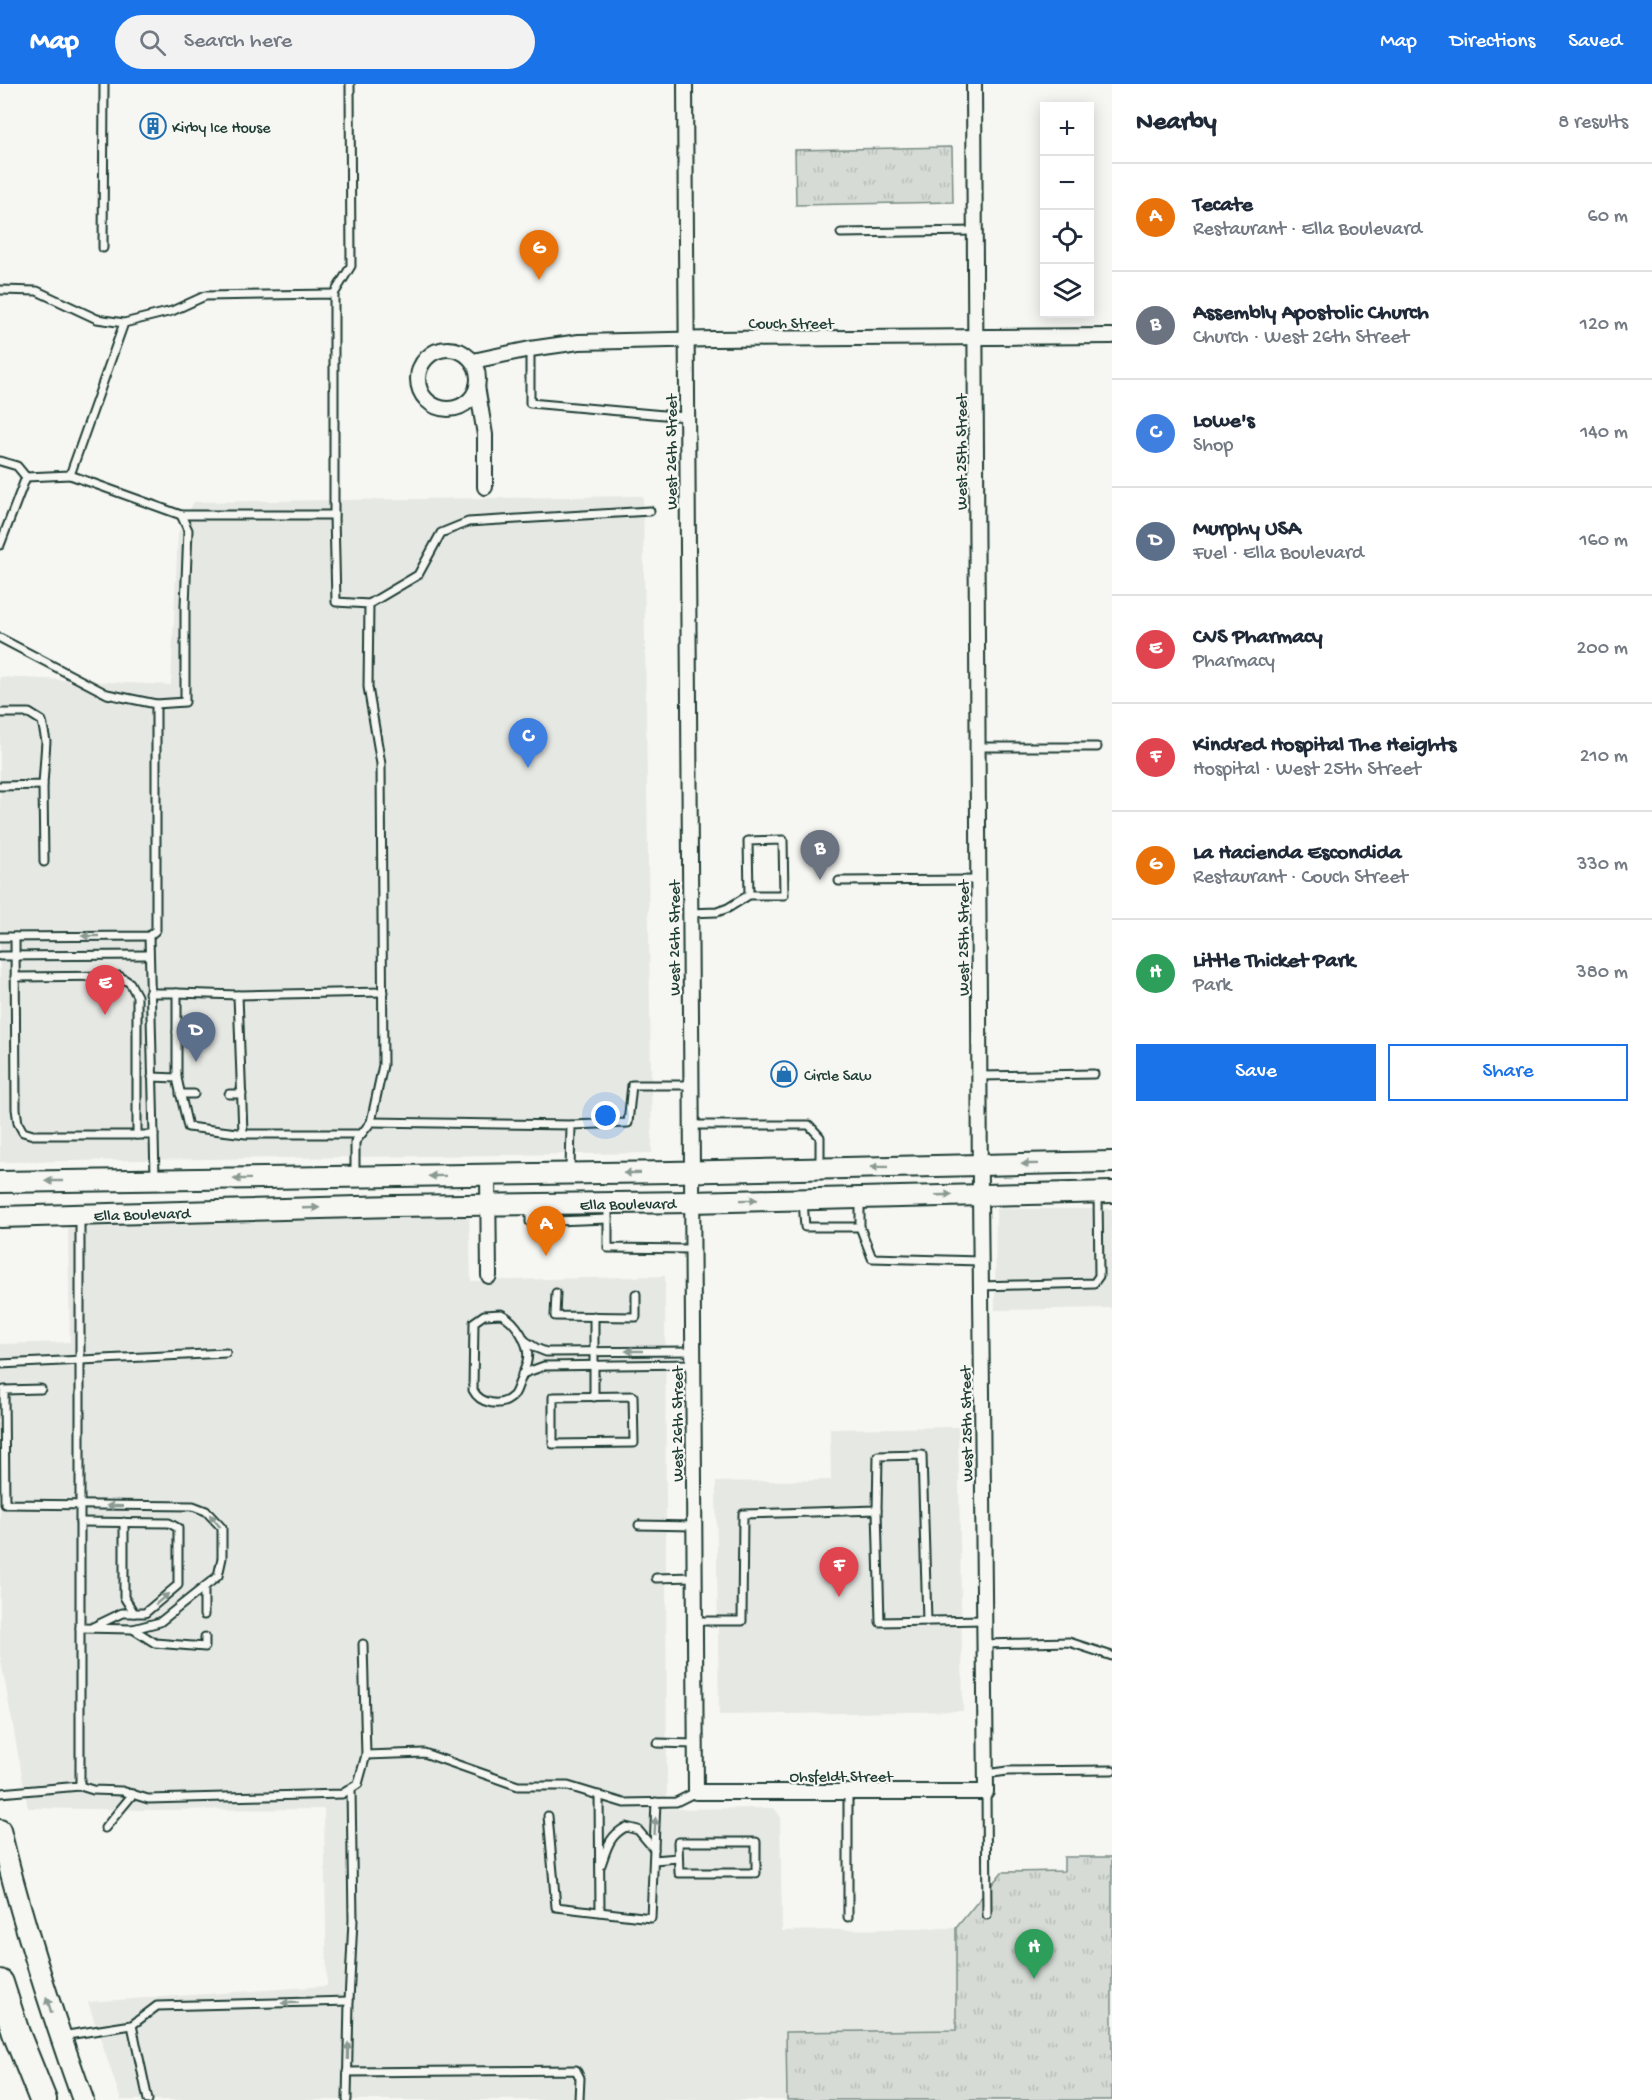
<!DOCTYPE html>
<html lang="en">
<head>
<meta charset="utf-8">
<style>
  body { margin:0; font-family:"Gochi Hand",sans-serif; background:#f2f2f3; color:#1f2937 }
  .controls { position:absolute; right:18px; top:18px; display:grid; overflow:hidden; border-radius:0px; box-shadow:0 3px 15px #0003 }
  .controls button { width:54px; height:54px; display:grid; place-items:center; padding:0; border:0; border-bottom:2px solid #e0e1e3; background:#fff; color:#1f2937; font:30px sans-serif }
  .you { position:absolute; left:606px; top:1032px; width:21px; height:21px; margin:-15px; border:4px solid #fff; border-radius:50%; background:#1a73e8; box-shadow:0 0 0 9px #1a73e833 }
  .badge { display:grid; place-items:center; width:39px; height:39px; border-radius:50%; background:#1a73e8; color:#fff; font-size:20px; font-weight:700 }
  .pin { position:absolute; translate:-50% -50px; filter:drop-shadow(0 2px 3px #0008) }
  .pin::after { content:''; position:absolute; top:32px; width:21px; height:18px; background:inherit; clip-path:polygon(0 0,100% 0,50% 100%) }
  .list { margin:0; padding:0; list-style:none }
  h2 { display:flex; justify-content:space-between; align-items:center; height:78px; margin:0; padding:0 24px; font-size:26px }
  h2 small { font-size:20px; font-weight:400; color:#747a83 }
  .list li { display:grid; grid-template-columns:39px 1fr auto; gap:18px; align-items:center; box-sizing:border-box; height:108px; padding:0 24px; border-top:2px solid #e0e1e3 }
  .list b { display:block; font-size:22px; white-space:nowrap }
  .list p { margin:0; font-size:20px; white-space:nowrap; color:#747a83 }
  .list em { font-size:20px; font-style:normal; color:#747a83 }
  .actions { display:flex; gap:12px; padding:18px 24px }
  .actions a { flex:1; padding:14px 0; border:2px solid #1a73e8; border-radius:0px; text-align:center; font-size:21px; color:#1a73e8 }
  .actions .main { background:#1a73e8; color:#fff }
  .icon { flex:none; width:33px; height:33px; fill:none; stroke:currentColor; stroke-width:2; stroke-linecap:round; stroke-linejoin:round }
  .map { position:relative; flex:none; width:1112px; height:2016px; overflow:hidden }
  header { display:flex; align-items:center; gap:36px; box-sizing:border-box; height:84px; padding:0 30px; background:#1a73e8; color:#fff }
  header strong { font-size:28px }
  nav { display:flex; gap:33px; margin-inline-start:auto; font-size:21px }
  .search { width:420px; height:54px; background:#f2f2f3; display:flex; align-items:center; gap:15px; box-sizing:border-box; padding:0 21px; border-radius:33px; color:#747a83; font-size:22px }
  main { display:flex }
  aside { flex:1; background:#fff }
  .map>svg:first-child { display:block }
  .built { fill:#e6e8e4 }
  .grass { fill:url(#grass-tufts); stroke:#7a8c85; stroke-width:1.5 }
  .lines { fill:none; stroke-linecap:round; stroke-linejoin:round }
  .service-casing { stroke:#1f3d34; stroke-width:11 }
  .minor-casing { stroke:#1f3d34; stroke-width:18 }
  .secondary-casing { stroke:#1f3d34; stroke-width:24 }
  .motorway-casing { stroke:#1f3d34; stroke-width:30 }
  .service { stroke:#f6f6f2; stroke-width:7 }
  .minor { stroke:#f6f6f2; stroke-width:14 }
  .secondary { stroke:#f6f6f2; stroke-width:20 }
  .motorway { stroke:#f6f6f2; stroke-width:26 }
  .oneway { fill:#8a9a93 }
  .labels { text-anchor:middle; stroke-width:4.5; stroke-linejoin:round; paint-order:stroke }
  .poi-label { font-size:16px; fill:#1f3d34; stroke:#f6f6f2; text-anchor:start }
  .street-label { font-size:16px; fill:#1f3d34; stroke:#f6f6f2 }
</style>
</head>
<body>
<header>
<strong>Map</strong>
<div class="search"><svg class="icon" aria-label="search" viewBox="0 0 24 24"><circle cx="10" cy="10" r="6"/><path d="M15 15l6 6"/></svg>Search here</div>
<nav><a>Map</a><a>Directions</a><a>Saved</a></nav>
</header>
<main>
<div class="map">
<svg width="1112" height="2016" viewBox="0 0 1112 2016">
  <defs>
    <pattern id="grass-tufts" width="24" height="20" patternUnits="userSpaceOnUse" patternTransform="scale(1.5)"><rect width="24" height="20" fill="#d6dbd6"/><path d="M3 7l-1-3M5 7V3M7 7l1-3M15 17l-1-3M17 17v-4M19 17l1-3" fill="none" stroke="#b7bdb8"/></pattern>
  </defs>
  <rect width="100%" height="100%" fill="#f6f6f2"/>
  <filter id="ink" filterUnits="userSpaceOnUse"><feTurbulence type="fractalNoise" baseFrequency=".0167" numOctaves="2"/><feDisplacementMap in="SourceGraphic" scale="12" xChannelSelector="R" yChannelSelector="G"/><feConvolveMatrix kernelMatrix="1 2 1 2 8 2 1 2 1" color-interpolation-filters="sRGB"/></filter>
  <g filter="url(#ink)">
    <g class="built">
      <path d="M643 412 652 1069 0 1078V593L171 601 178 449 194 418Z"/>
      <path d="M996 1125H1112V1224L995 1226Z"/>
      <path d="M469 1128 471 1197 665 1192 667 1725 774 1724 780 1732 782 1847 956 1844 957 1946 787 1948V2016H121L88 1918 327 1902 324 1725 153 1726 28 1724 0 1571V1260L70 1258 68 1140Z"/>
      <path d="M958 1343 963 1627 719 1631 716 1398 831 1396 830 1345Z"/>
    </g>
    <g class="grass">
      <path d="M952 63 953 118 796 121 795 66Z"/>
      <path d="M1064 1773H1112V2016H787L786 1948 956 1946V1844L1002 1788 1064 1787Z"/>
    </g>
    <g class="lines">
      <g class="service-casing">
        <g id="service">
          <path d="M841 149 975 147"/>
          <path d="M103 164 104 0"/>
          <path d="M0 206 37 207 97 235 124 239 70 391 181 431H334V210L205 212 172 227 124 239"/>
          <path d="M334 210 351 182 350 0"/>
          <path d="M530 265V319L686 333"/>
          <path d="M0 377 17 382 26 393"/>
          <path d="M26 393 70 391"/>
          <path d="M334 431 336 518 369 520 368 603 381 680 383 981 371 1038 355 1058V1091"/>
          <path d="M0 461 26 393"/>
          <path d="M369 520 418 491 441 449 468 438 650 427"/>
          <path d="M0 554 107 610 156 620V846L149 852 0 853"/>
          <path d="M156 620 185 618V522L188 446 181 431"/>
          <path d="M0 629H29L42 637 46 657 43 701 0 702"/>
          <path d="M978 663H1097"/>
          <path d="M43 701 44 778"/>
          <path d="M839 797 978 796"/>
          <path d="M689 829 717 828 728 824 749 811H784L783 756 748 757 749 811"/>
          <path d="M149 852 155 1092"/>
          <path d="M15 853 16 1025 18 1039 23 1048 33 1051H154"/>
          <path d="M0 872 148 871"/>
          <path d="M15 893 119 892 130 899 137 912V1051"/>
          <path d="M149 909H177V994"/>
          <path d="M177 909 238 911 243 1049"/>
          <path d="M238 911 383 908"/>
          <path d="M177 948H194"/>
          <path d="M980 992 1094 990"/>
          <path d="M152 993 177 994 188 1043 246 1050H361"/>
          <path d="M180 1010H194"/>
          <path d="M229 1010H242"/>
          <path d="M371 1038 571 1041"/>
          <path d="M691 1041H809L820 1053V1082"/>
          <path d="M570 1087 571 1041 628 1039 632 1001H690"/>
          <path d="M803 1117 805 1143H860V1114"/>
          <path d="M608 1121V1164L691 1165"/>
          <path d="M530 1123V1138L608 1135"/>
          <path d="M80 1132V1702"/>
          <path d="M860 1143 872 1174 980 1177"/>
          <path d="M980 1202 1094 1199 1099 1192 1098 1111"/>
          <path d="M556 1209 555 1232 636 1233V1210"/>
          <path d="M501 1230C516 1237 531 1261 527 1277 526 1283 523 1289 521 1295 518 1300 517 1308 513 1312 501 1324 480 1320 473 1306L474 1238 484 1231Z"/>
          <path d="M524 1256 536 1264 546 1268 692 1267"/>
          <path d="M0 1280 226 1269"/>
          <path d="M522 1290 544 1282 692 1280"/>
          <path d="M41 1305 4 1306 5 1420 193 1422 206 1427 222 1444V1474L218 1492 160 1538 133 1545 80 1544"/>
          <path d="M633 1312 634 1359 553 1360V1313Z"/>
          <path d="M594 1313V1232"/>
          <path d="M877 1426 878 1372 922 1371 927 1537"/>
          <path d="M80 1438 169 1439 178 1444V1501L145 1529H122L93 1543"/>
          <path d="M124 1438V1513L134 1529"/>
          <path d="M639 1441 694 1442"/>
          <path d="M656 1494 694 1493"/>
          <path d="M204 1504V1531"/>
          <path d="M694 1537H742L743 1430 877 1426 880 1538 984 1536"/>
          <path d="M133 1545 155 1559 205 1563V1553"/>
          <path d="M984 1560 1069 1558 1112 1572"/>
          <path d="M657 1659 695 1660"/>
          <path d="M366 1671 424 1669 518 1702H568L624 1719 676 1718 696 1708"/>
          <path d="M986 1690 1007 1687 1112 1686"/>
          <path d="M848 1708V1833"/>
          <path d="M986 1708 987 1831"/>
          <path d="M0 1709 80 1702 93 1706 122 1707 148 1715 342 1710 358 1700 366 1671 363 1560"/>
          <path d="M599 1711 600 1828"/>
          <path d="M548 1732 556 1823 651 1834 656 1718"/>
          <path d="M105 1744 133 1710"/>
          <path d="M678 1758H756V1789H679Z"/>
          <path d="M654 1776 678 1774"/>
          <path d="M601 1781C607 1764 609 1752 626 1743L638 1746 654 1765"/>
          <path d="M132 1941 148 2016"/>
          <path d="M61 1952 132 1941 157 1922 349 1917"/>
          <path d="M347 1988 576 1986 580 1994 579 2016"/>
          <path d="M347 2016 349 1917 353 1836 351 1705"/>
        </g>
      </g>
      <g class="minor-casing">
        <g id="minor">
          <path d="M685 0 696 1708H986L980 1110 974 0"/>
          <circle cx="448" cy="295" r="30"/>
          <path d="M473 277 530 265 579 258 714 255 1112 252"/>
          <path d="M477 302 485 351V403"/>
          <path d="M488 1091 489 1192"/>
        </g>
      </g>
      <g class="secondary-casing">
        <g id="secondary">
          <path d="M0 1098 671 1088 1112 1078"/>
          <path id="s1" d="M0 1133 394 1122 691 1118 1112 1108"/>
          <path d="M0 1746C22 1838 51 1927 83 2016"/>
        </g>
      </g>
      <g class="motorway-casing">
        <path id="motorway" d="M0 1899 16 1949 43 2016"/>
      </g>
      <use href="#service" class="service"/>
      <use href="#minor" class="minor"/>
      <use href="#secondary" class="secondary"/>
      <use href="#motorway" class="motorway"/>
    </g>
    <defs><path id="oneway-solid" d="M-6-.8H1V-3.2L6.5 0L1 3.2V.8H-6Z" transform="scale(1.5)"/></defs>
    <g class="oneway">
      <use href="#oneway-solid" transform="translate(90 852) rotate(180)"/>
      <use href="#oneway-solid" transform="translate(1030 1080) rotate(179)"/>
      <use href="#oneway-solid" transform="translate(879 1083) rotate(179)"/>
      <use href="#oneway-solid" transform="translate(632 1089) rotate(179)"/>
      <use href="#oneway-solid" transform="translate(437 1092) rotate(179)"/>
      <use href="#oneway-solid" transform="translate(242 1095) rotate(179)"/>
      <use href="#oneway-solid" transform="translate(54 1097) rotate(180)"/>
      <use href="#oneway-solid" transform="translate(944 1111) rotate(-2)"/>
      <use href="#oneway-solid" transform="translate(749 1116) rotate(-1)"/>
      <use href="#oneway-solid" transform="translate(311 1124) rotate(-2)"/>
      <use href="#oneway-solid" transform="translate(634 1267) rotate(180)"/>
      <use href="#oneway-solid" transform="translate(115 1422) rotate(-179)"/>
      <use href="#oneway-solid" transform="translate(215 1437) rotate(-130)"/>
      <use href="#oneway-solid" transform="translate(162 1515) rotate(-40)"/>
      <use href="#oneway-solid" transform="translate(655 1742) rotate(-87)"/>
      <use href="#oneway-solid" transform="translate(290 1919) rotate(178)"/>
      <use href="#oneway-solid" transform="translate(49 1921) rotate(-107)"/>
      <use href="#oneway-solid" transform="translate(348 1967) rotate(-89)"/>
    </g>
  </g>
  <defs>
    <g id="building-ring" transform="scale(1.35)"><circle r="9.5" fill="#f6f6f2" stroke="#1f6fb2" stroke-width="1.5"/><path d="M-4-6H4V6H1V3H-1V6H-4ZM-2.5-4.3h1.7v1.8h-1.7ZM.8-4.3h1.7v1.8H.8ZM-2.5-1h1.7V.8h-1.7ZM.8-1h1.7V.8H.8Z" fill="#1f6fb2"/></g>
    <g id="shop-ring" transform="scale(1.35)"><circle r="9.5" fill="#f6f6f2" stroke="#1f6fb2" stroke-width="1.5"/><path d="M-5-2.5h2.3a2.7 3.5 0 0 1 5.4 0H5L5.5 6h-11ZM-1.5-2.5h3a1.5 2.3 0 0 0-3 0Z" fill="#1f6fb2"/></g>
  </defs>
  <g fill-rule="evenodd">
    <use href="#building-ring" x="153" y="42"/>
    <use href="#shop-ring" x="784" y="990"/>
  </g>
  <g class="labels">
    <g class="poi-label">
      <text x="172" y="48">Kirby Ice House</text>
      <text x="804" y="996">Circle Saw</text>
    </g>
    <g class="street-label">
      <text x="791" y="244">Couch Street</text>
      <text transform="translate(670 368) rotate(-90)" y="6">West 26th Street</text>
      <text transform="translate(960 368) rotate(-90)" y="6">West 25th Street</text>
      <text transform="translate(673 854) rotate(-90)" y="6">West 26th Street</text>
      <text transform="translate(962 854) rotate(-90)" y="6">West 25th Street</text>
      <text dy="6" stroke="none"><textPath href="#s1" startOffset="628">Ella Boulevard</textPath></text>
      <text dy="6" stroke="none"><textPath href="#s1" startOffset="142">Ella Boulevard</textPath></text>
      <text transform="translate(676 1340) rotate(-90)" y="6">West 26th Street</text>
      <text transform="translate(965 1340) rotate(-91)" y="6">West 25th Street</text>
      <text x="841" y="1697">Ohsfeldt Street</text>
    </g>
  </g>
</svg>
<div class="controls">
<button>+</button>
<button>−</button>
<button><svg class="icon" aria-label="locate" viewBox="0 0 24 24"><circle cx="12" cy="12" r="6"/><path d="M12 2v4M12 18v4M2 12h4M18 12h4"/></svg></button>
<button><svg class="icon" aria-label="layers" viewBox="0 0 24 24"><path d="M12 4l9 5-9 5-9-5zM3 14l9 5 9-5"/></svg></button>
</div>
<div class="you"></div>
<div class="pin badge" style="left:546px;top:1172px;background:#e8710a">A</div>
<div class="pin badge" style="left:820px;top:796px;background:#6b7280">B</div>
<div class="pin badge" style="left:528px;top:684px;background:#3f7fe0">C</div>
<div class="pin badge" style="left:196px;top:978px;background:#5c6f8a">D</div>
<div class="pin badge" style="left:105px;top:931px;background:#e0444e">E</div>
<div class="pin badge" style="left:839px;top:1513px;background:#e0444e">F</div>
<div class="pin badge" style="left:539px;top:196px;background:#e8710a">G</div>
<div class="pin badge" style="left:1034px;top:1895px;background:#2e9e5b">H</div>
</div>
<aside>
<h2>Nearby<small>8 results</small></h2>
<ul class="list">
<li><span class="badge" style="background:#e8710a">A</span><div><b>Tecate</b><p>Restaurant · Ella Boulevard</p></div><em>60 m</em></li>
<li><span class="badge" style="background:#6b7280">B</span><div><b>Assembly Apostolic Church</b><p>Church · West 26th Street</p></div><em>120 m</em></li>
<li><span class="badge" style="background:#3f7fe0">C</span><div><b>Lowe's</b><p>Shop</p></div><em>140 m</em></li>
<li><span class="badge" style="background:#5c6f8a">D</span><div><b>Murphy USA</b><p>Fuel · Ella Boulevard</p></div><em>160 m</em></li>
<li><span class="badge" style="background:#e0444e">E</span><div><b>CVS Pharmacy</b><p>Pharmacy</p></div><em>200 m</em></li>
<li><span class="badge" style="background:#e0444e">F</span><div><b>Kindred Hospital The Heights</b><p>Hospital · West 25th Street</p></div><em>210 m</em></li>
<li><span class="badge" style="background:#e8710a">G</span><div><b>La Hacienda Escondida</b><p>Restaurant · Couch Street</p></div><em>330 m</em></li>
<li><span class="badge" style="background:#2e9e5b">H</span><div><b>Little Thicket Park</b><p>Park</p></div><em>380 m</em></li>
</ul>
<div class="actions"><a class="main">Save</a><a>Share</a></div>
</aside>
</main>
</body>
</html>
